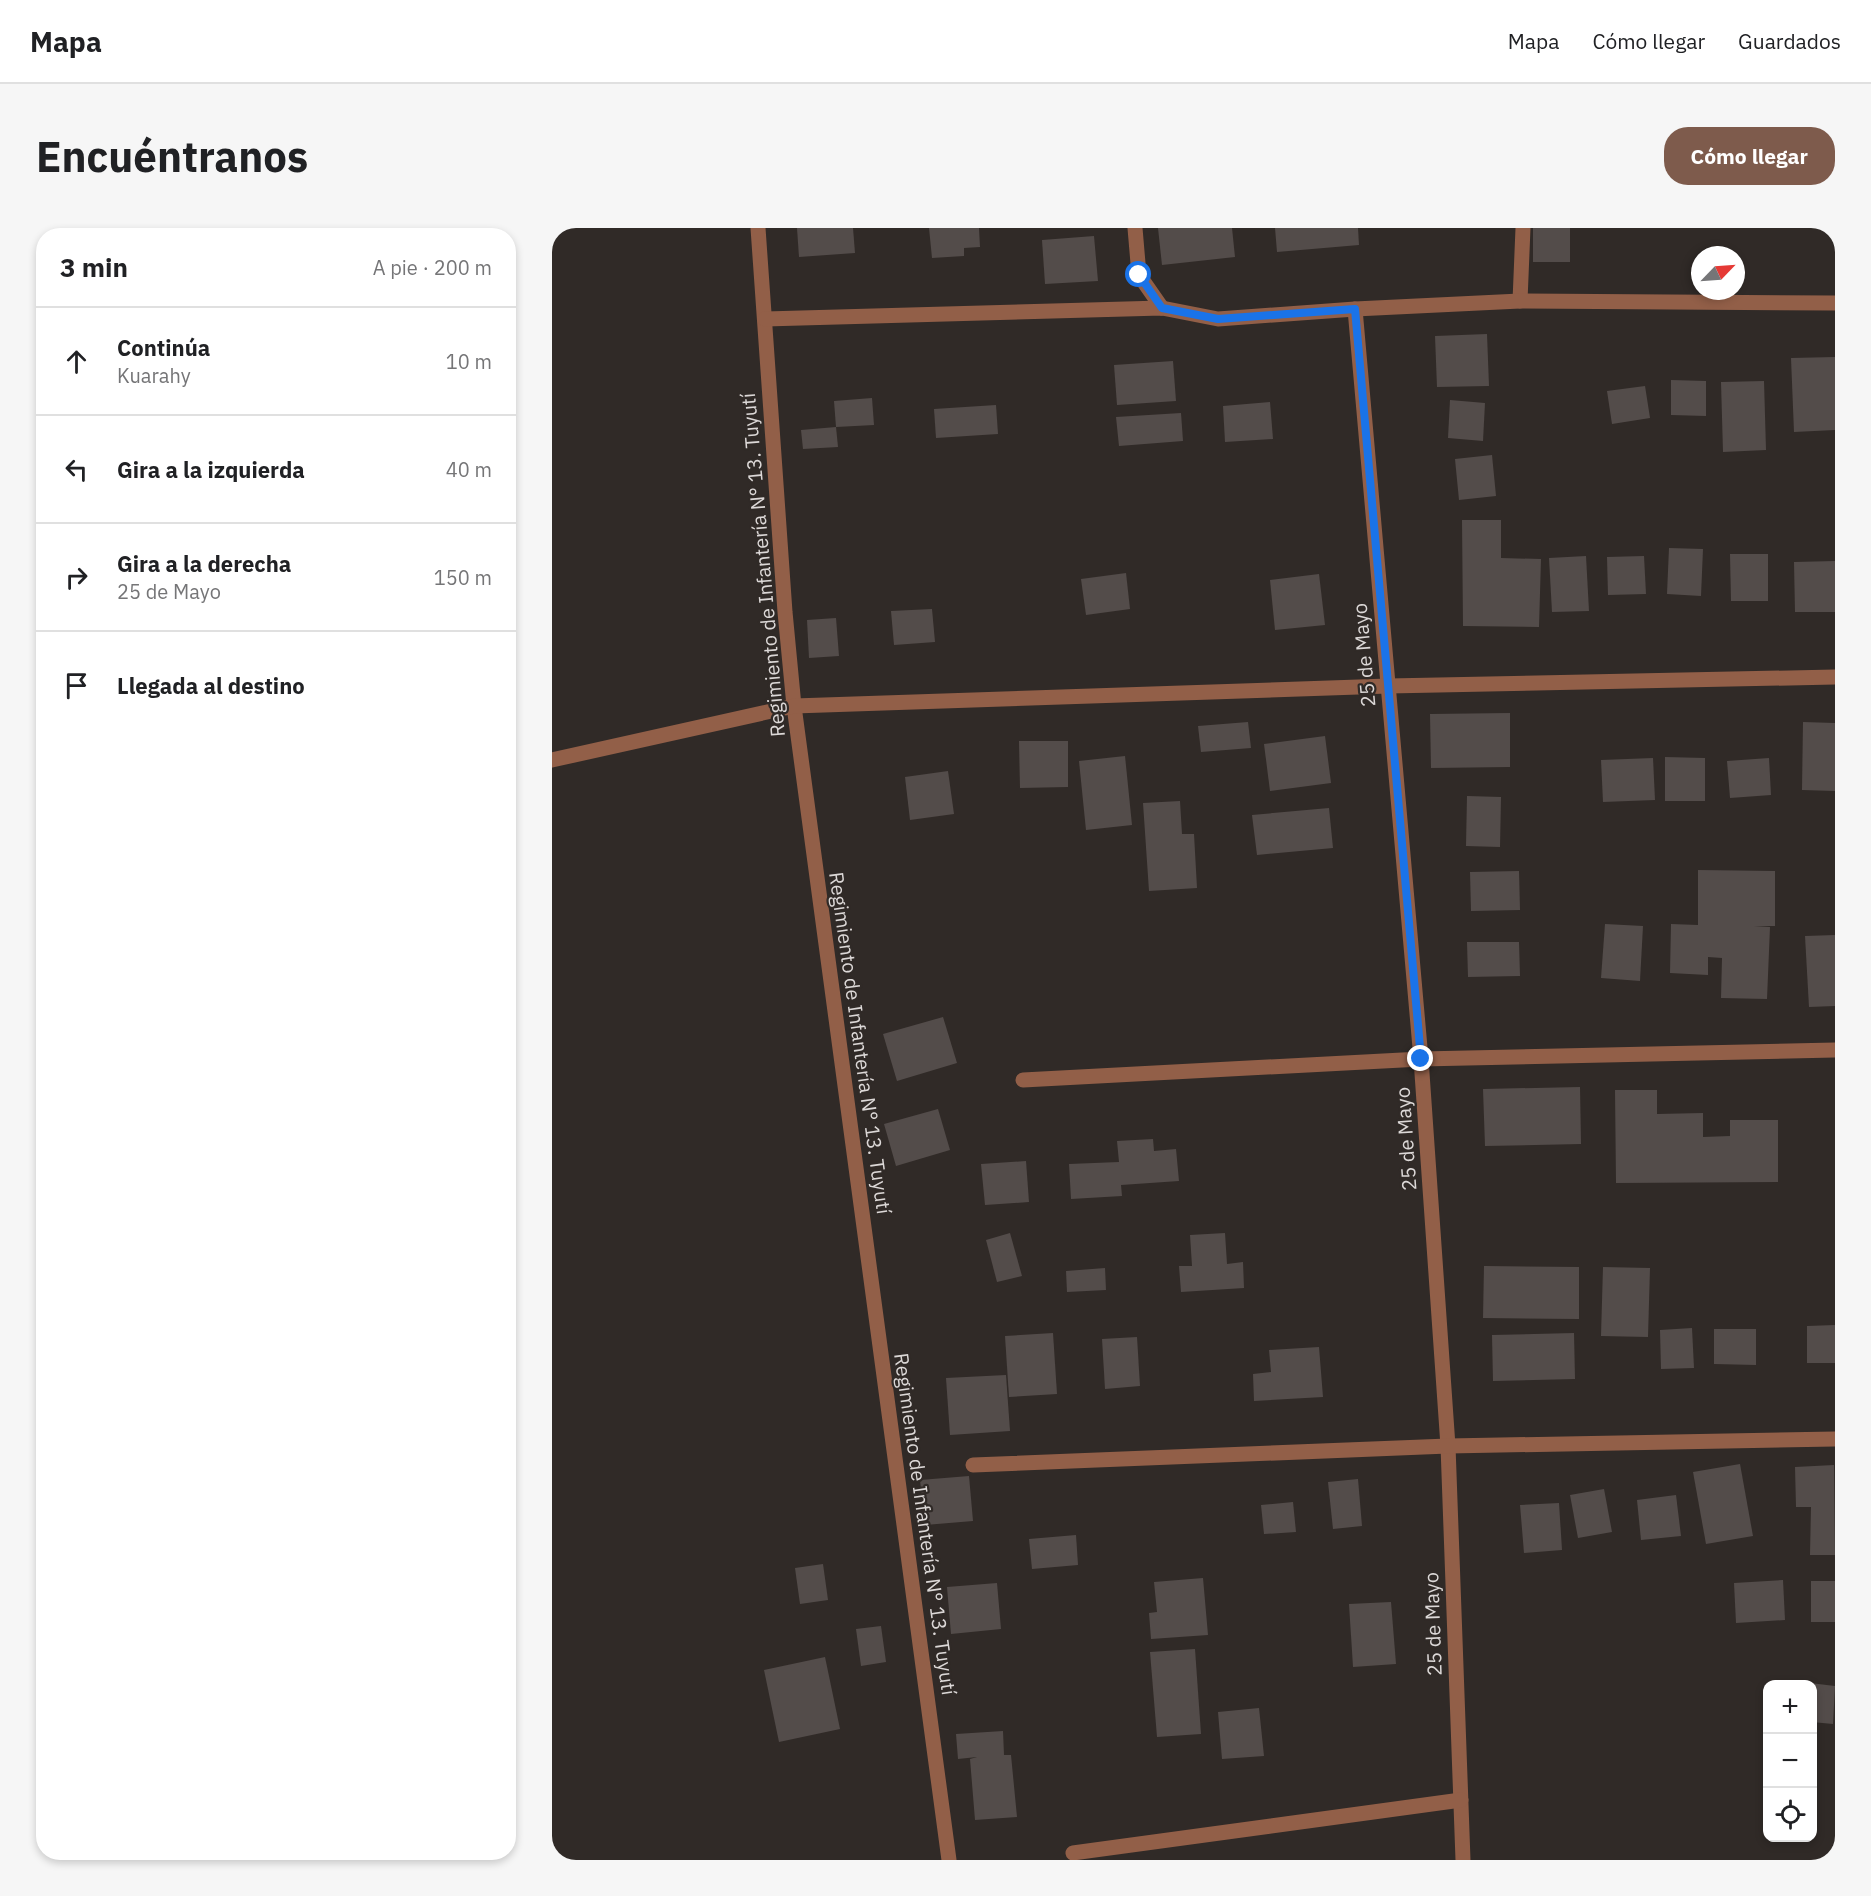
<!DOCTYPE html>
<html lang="es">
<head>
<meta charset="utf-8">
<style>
  body { margin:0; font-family:"IBM Plex Sans",sans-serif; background:#f6f6f6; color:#202124 }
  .controls { position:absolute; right:18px; bottom:18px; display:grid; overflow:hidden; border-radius:12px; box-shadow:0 3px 9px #0003 }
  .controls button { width:54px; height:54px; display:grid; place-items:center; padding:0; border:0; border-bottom:2px solid #e0e0e0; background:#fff; color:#202124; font:30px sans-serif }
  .compass { position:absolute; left:1139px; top:18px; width:54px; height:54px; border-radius:50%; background:#fff; box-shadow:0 3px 9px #0003; rotate:65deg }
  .stop { position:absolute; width:18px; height:18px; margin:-14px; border:4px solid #1a73e8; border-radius:50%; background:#fff }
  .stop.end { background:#1a73e8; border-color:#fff; box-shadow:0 2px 6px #0008 }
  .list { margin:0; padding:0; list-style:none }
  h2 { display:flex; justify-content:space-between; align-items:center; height:78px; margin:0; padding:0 24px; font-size:26px }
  h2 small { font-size:20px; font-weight:400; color:#757577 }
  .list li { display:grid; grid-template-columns:39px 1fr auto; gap:18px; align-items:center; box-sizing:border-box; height:108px; padding:0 24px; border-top:2px solid #e0e0e0 }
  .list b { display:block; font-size:22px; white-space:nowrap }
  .list p { margin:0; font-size:20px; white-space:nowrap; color:#757577 }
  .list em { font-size:20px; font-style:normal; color:#757577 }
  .icon { flex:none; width:33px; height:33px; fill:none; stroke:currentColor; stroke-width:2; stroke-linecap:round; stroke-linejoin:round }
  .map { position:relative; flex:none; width:1283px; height:1632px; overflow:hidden; border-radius:24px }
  header { display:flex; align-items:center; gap:36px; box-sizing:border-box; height:84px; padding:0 30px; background:#fff; border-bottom:2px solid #e0e0e0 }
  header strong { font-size:28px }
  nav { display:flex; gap:33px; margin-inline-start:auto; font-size:21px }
  .intro { display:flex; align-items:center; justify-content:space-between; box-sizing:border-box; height:144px; padding:0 36px }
  h1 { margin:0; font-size:42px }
  .button { padding:15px 27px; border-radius:24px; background:#7e5b4c; color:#fff; font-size:21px; font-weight:700 }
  main { display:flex; gap:36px; padding:0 36px }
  aside { flex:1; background:#fff; border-radius:24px; box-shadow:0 3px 9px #0003 }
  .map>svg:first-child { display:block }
  .building { fill:#534c4a }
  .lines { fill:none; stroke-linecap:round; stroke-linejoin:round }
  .minor { stroke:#925f48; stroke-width:15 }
  .route { stroke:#1a73e8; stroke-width:8 }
  .labels { text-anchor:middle; stroke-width:4.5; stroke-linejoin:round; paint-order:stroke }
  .street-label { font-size:20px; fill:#dcd8d7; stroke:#302a27 }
</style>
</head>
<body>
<header>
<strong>Mapa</strong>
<nav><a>Mapa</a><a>Cómo llegar</a><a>Guardados</a></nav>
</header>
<div class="intro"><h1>Encuéntranos</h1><a class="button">Cómo llegar</a></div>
<main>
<aside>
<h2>3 min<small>A pie · 200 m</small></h2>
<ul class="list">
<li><svg class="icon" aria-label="ahead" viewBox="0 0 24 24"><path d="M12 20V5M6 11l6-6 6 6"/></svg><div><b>Continúa</b><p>Kuarahy</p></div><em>10 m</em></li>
<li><svg class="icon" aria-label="left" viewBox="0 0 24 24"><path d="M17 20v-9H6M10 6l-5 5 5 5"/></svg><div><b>Gira a la izquierda</b></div><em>40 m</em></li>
<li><svg class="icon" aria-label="right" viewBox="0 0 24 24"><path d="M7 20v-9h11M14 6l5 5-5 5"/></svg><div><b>Gira a la derecha</b><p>25 de Mayo</p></div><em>150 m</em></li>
<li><svg class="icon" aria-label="arrive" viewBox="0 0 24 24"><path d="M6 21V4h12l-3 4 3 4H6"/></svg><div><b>Llegada al destino</b></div></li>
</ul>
</aside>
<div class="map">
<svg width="1283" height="1632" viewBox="0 0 1283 1632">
  <rect width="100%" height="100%" fill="#302a27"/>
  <g class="building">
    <path d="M245 0H301L303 25 247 29Z"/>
    <path d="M377 0H427L428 19 412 20V28L380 30Z"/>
    <path d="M606 0H680L683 29 610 37Z"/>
    <path d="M723 0H806L807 17 725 24Z"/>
    <rect x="981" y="0" width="37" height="34"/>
    <path d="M542 8 546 53 493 56 490 12Z"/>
    <path d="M935 106 937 158 885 159 883 108Z"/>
    <path d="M1283 129V202L1242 204 1239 130Z"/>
    <path d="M621 133 624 173 565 177 562 137Z"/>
    <path d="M1119 152 1154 153V188L1119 187Z"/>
    <path d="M1212 153 1214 222 1171 224 1169 154Z"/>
    <path d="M1093 158 1098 190 1060 196 1055 163Z"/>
    <path d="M320 170 322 197 284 199 282 173Z"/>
    <path d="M898 172 933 175 931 213 896 210Z"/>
    <path d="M718 174 721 211 673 214 671 178Z"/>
    <path d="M444 177 446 206 384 210 382 181Z"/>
    <path d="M629 185 631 213 567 218 564 189Z"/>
    <path d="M284 199 286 219 251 221 249 202Z"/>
    <path d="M940 227 944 268 907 272 903 231Z"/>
    <path d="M910 292H949V330L989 331 987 399 911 398Z"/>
    <path d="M1117 320 1151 321 1149 368 1115 366Z"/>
    <path d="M1178 326H1216V373H1179Z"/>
    <path d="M1034 328 1037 383 1000 384 997 330Z"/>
    <path d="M1092 328 1094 366 1056 367 1055 329Z"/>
    <path d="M1283 333V384H1243L1242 334Z"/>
    <path d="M574 345 578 381 534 387 529 351Z"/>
    <path d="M767 346 773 397 723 402 718 352Z"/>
    <path d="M380 381 383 414 342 417 339 383Z"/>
    <path d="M284 390 287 428 257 430 255 392Z"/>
    <path d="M958 485V539L879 540 878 486Z"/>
    <path d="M696 494 699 520 649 524 646 498Z"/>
    <path d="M1251 494 1283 495V563L1250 562Z"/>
    <path d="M773 508 779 555 718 563 712 516Z"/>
    <path d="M467 513H516V559L468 560Z"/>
    <path d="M573 528 580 597 534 602 527 533Z"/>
    <path d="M1113 529 1153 530V573H1113Z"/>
    <path d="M1101 530 1103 572 1051 574 1049 532Z"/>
    <path d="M1217 530 1219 567 1178 570 1175 533Z"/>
    <path d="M396 543 402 586 358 592 353 549Z"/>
    <path d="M915 568 949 569 948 619 914 618Z"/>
    <path d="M628 573 630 606H642L645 660 597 663 591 575Z"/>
    <path d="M777 580 781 620 705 627 700 587Z"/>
    <path d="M1146 642 1223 643V698H1202L1218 699 1215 771 1169 770 1170 730 1156 729V747L1118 745 1119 696 1146 697Z"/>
    <path d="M967 643 968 682 919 683 918 644Z"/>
    <path d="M1053 696 1091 698 1088 753 1049 750Z"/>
    <path d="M1283 707V778L1257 779 1253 708Z"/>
    <path d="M915 714H967L968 748 916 749Z"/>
    <path d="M391 789 405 835 345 853 331 806Z"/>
    <path d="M1028 859 1029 916 933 918 931 861Z"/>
    <path d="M1063 862H1105V886L1151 885V909L1178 908V892H1226V954L1064 955Z"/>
    <path d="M386 881 398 922 344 938 332 896Z"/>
    <path d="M601 911 602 923 624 921 627 953 569 957 570 968 519 971 517 936 567 934 565 913Z"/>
    <path d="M474 933 477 974 433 977 429 936Z"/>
    <path d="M458 1005 470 1048 445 1054 434 1012Z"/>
    <path d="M673 1005 675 1036 691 1034 692 1060 629 1064 627 1038H640L638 1007Z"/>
    <path d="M932 1038 1027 1039V1091L931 1090Z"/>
    <path d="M1051 1039 1098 1040 1096 1109 1049 1108Z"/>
    <path d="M553 1040 554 1062 515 1064 514 1043Z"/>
    <path d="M1283 1097V1135H1255V1098Z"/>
    <path d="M1140 1100 1142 1140 1109 1141 1108 1102Z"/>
    <path d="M1162 1101H1204V1137L1162 1136Z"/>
    <path d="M501 1105 505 1166 457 1169 453 1108Z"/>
    <path d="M1022 1105 1023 1151 941 1153 940 1107Z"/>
    <path d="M585 1109 588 1158 553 1161 550 1111Z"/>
    <path d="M767 1119 771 1169 702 1173 701 1146 719 1144 717 1122Z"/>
    <path d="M454 1147 458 1203 398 1207 394 1150Z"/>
    <path d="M1188 1236 1201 1308 1154 1316 1141 1244Z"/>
    <path d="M1282 1237 1283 1327H1258L1259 1279H1244L1243 1239Z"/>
    <path d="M417 1248 421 1293 373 1297 368 1252Z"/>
    <path d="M806 1251 810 1298 781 1301 776 1254Z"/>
    <path d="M1052 1261 1060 1304 1026 1310 1018 1267Z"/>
    <path d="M1124 1267 1129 1308 1089 1312 1085 1272Z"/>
    <path d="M741 1274 744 1304 712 1306 709 1277Z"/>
    <path d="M1007 1275 1010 1322 972 1325 968 1277Z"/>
    <path d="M524 1307 526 1337 480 1341 477 1311Z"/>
    <path d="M271 1336 276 1372 248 1376 243 1340Z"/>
    <path d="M651 1350 656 1407 599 1411 597 1385 605 1384 602 1354Z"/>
    <path d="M1231 1352 1233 1392 1184 1395 1182 1355Z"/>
    <rect x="1259" y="1353" width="24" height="41"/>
    <path d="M445 1355 449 1401 399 1406 395 1359Z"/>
    <path d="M839 1374 844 1436 801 1439 797 1376Z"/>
    <path d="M329 1398 334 1434 309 1438 304 1401Z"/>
    <path d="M643 1421 649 1506 605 1509 598 1424Z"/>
    <path d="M273 1429 288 1501 227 1514 212 1442Z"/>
    <path d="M1233 1452 1283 1458 1281 1496 1260 1494V1456H1232Z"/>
    <path d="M707 1480 712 1528 670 1531 666 1484Z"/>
    <path d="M451 1503 452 1527H459L465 1589 423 1592 418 1531 425 1529 406 1531 404 1506Z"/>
  </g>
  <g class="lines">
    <g class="minor">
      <path d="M206 0 233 384 242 478 397 1632"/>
      <path d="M583 0 587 47 610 80"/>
      <path d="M968 73 971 0"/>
      <path d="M803 81 869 831 896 1218 911 1632"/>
      <path d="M213 91 610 80 666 91 803 81 968 73 1283 75"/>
      <path d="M0 532 242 478 836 458 1283 449"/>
      <path d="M471 852 869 831 1283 822"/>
      <path d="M421 1237 896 1218 1283 1211"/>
      <path d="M521 1625 909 1572"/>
    </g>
  </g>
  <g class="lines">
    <path class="route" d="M587 47 610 80 666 91 803 81 869 831"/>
  </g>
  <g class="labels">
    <g class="street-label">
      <text transform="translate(211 337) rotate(-95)" y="7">Regimiento de Infantería N° 13. Tuyutí</text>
      <text transform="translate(812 427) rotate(-95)" y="7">25 de Mayo</text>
      <text transform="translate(308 815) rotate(82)" y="7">Regimiento de Infantería N° 13. Tuyutí</text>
      <text transform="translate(854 911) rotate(-94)" y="7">25 de Mayo</text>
      <text transform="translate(373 1296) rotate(82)" y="7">Regimiento de Infantería N° 13. Tuyutí</text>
      <text transform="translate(881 1396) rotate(-92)" y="7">25 de Mayo</text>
    </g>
  </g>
</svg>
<div class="controls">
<button>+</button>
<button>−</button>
<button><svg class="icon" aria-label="locate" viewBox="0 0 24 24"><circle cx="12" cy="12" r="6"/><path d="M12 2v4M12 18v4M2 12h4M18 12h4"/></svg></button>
</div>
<svg class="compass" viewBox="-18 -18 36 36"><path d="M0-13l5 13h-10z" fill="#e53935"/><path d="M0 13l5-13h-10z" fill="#757577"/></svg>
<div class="stop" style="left:587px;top:47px"></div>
<div class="stop end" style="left:869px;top:831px"></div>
</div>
</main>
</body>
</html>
